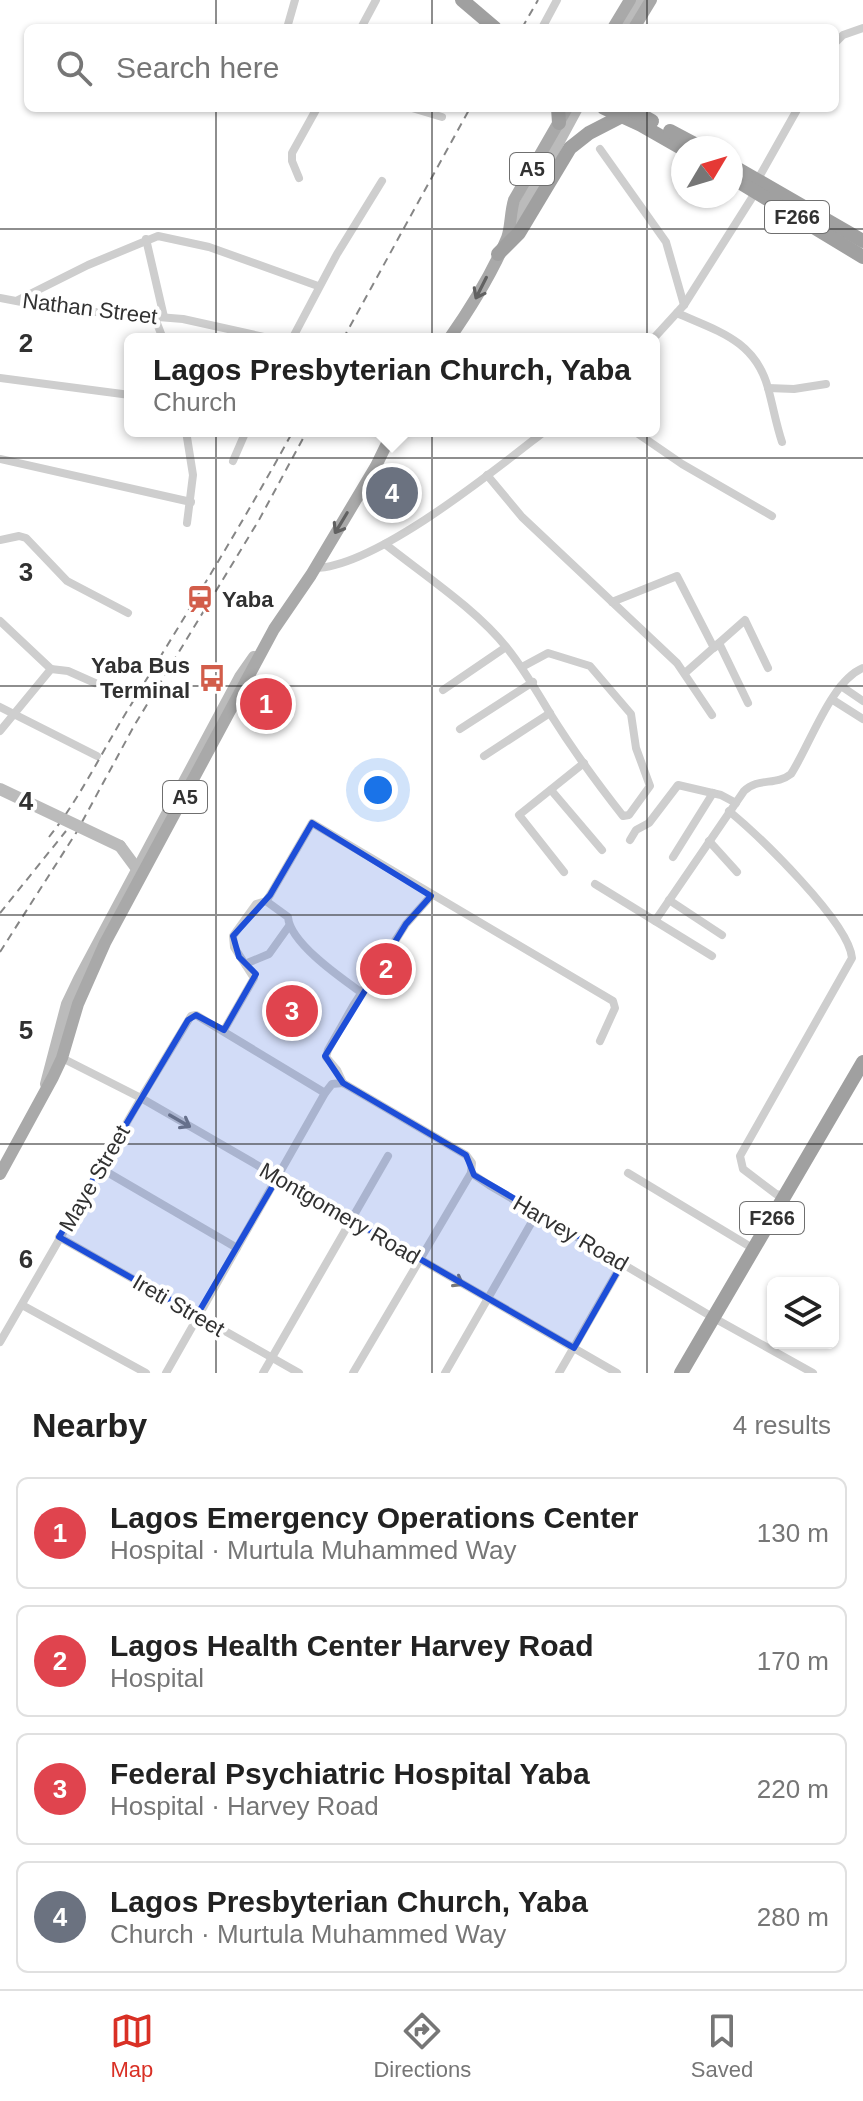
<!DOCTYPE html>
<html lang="en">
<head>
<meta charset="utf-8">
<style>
  body { margin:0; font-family:Arial,sans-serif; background:#f2f2f2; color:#222 }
  .controls { position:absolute; right:24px; bottom:24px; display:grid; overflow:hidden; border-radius:12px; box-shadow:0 2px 6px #0004 }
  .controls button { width:72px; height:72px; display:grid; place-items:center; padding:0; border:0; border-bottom:2px solid #e0e0e0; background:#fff; color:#222; font:40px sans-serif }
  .compass { position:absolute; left:671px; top:136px; width:72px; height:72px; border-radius:50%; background:#fff; box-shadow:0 2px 6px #0004; rotate:52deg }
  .you { position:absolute; left:378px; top:790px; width:28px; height:28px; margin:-20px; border:6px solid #fff; border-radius:50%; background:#1a73e8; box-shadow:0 0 0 12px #1a73e833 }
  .badge { display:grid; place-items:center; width:52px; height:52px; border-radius:50%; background:#d93025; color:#fff; font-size:26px; font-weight:700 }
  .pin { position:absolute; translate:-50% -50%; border:4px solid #fff; box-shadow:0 2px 8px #0006 }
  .popup { position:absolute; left:124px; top:333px; width:536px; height:104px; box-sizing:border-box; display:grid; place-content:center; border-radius:12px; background:#fff; filter:drop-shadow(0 2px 6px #0005); font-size:26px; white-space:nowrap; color:#767676 }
  .popup b { font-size:30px; color:#222 }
  .popup::after { content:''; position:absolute; left:50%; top:100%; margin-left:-16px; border:16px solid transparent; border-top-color:#fff }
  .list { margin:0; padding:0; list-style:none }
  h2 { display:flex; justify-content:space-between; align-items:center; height:104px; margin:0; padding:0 32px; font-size:34px }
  h2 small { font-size:26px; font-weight:400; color:#767676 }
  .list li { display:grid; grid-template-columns:52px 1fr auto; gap:24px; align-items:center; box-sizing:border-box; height:112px; margin:0 16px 16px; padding:0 16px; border:2px solid #e0e0e0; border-radius:12px }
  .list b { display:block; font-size:30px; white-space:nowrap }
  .list p { margin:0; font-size:26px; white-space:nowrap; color:#767676 }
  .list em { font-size:26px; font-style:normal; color:#767676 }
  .icon { flex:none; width:44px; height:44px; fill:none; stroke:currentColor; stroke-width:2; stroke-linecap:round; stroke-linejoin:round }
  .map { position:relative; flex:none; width:863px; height:1373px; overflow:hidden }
  .search { position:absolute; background:#fff; box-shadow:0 2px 6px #0004; left:24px; right:24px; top:24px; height:88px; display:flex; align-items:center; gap:20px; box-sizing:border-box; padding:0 28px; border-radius:12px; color:#767676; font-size:30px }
  .sheet { height:616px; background:#fff }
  nav { display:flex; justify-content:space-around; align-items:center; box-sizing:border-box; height:112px; border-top:2px solid #e0e0e0; background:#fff; font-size:22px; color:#767676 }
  nav a { display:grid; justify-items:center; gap:4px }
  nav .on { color:#d93025 }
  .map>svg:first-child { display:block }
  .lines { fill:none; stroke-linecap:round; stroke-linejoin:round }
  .minor { stroke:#cecece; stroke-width:8 }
  .secondary { stroke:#bbb; stroke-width:12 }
  .primary { stroke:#a9a9a9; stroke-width:12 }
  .trunk { stroke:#a0a0a0; stroke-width:14 }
  .rail { stroke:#868686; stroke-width:2; stroke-dasharray:8 6; stroke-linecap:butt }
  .secondary-bridge { stroke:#bbb; stroke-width:12 }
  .oneway { stroke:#616161 }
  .oneway2 { stroke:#787878 }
  .marked { fill:#1d4ed8; fill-opacity:0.2; stroke:#1d4ed8; stroke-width:6; stroke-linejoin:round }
  .grid { fill:none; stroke:#313131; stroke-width:2; stroke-opacity:0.55 }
  .labels { text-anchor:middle; stroke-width:8; stroke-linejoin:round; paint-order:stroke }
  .shield { fill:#fff; stroke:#6f6f6f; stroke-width:2 }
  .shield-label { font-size:20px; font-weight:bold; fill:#313131 }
  .street-label { font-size:22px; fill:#313131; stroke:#fff }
  .poi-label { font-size:22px; font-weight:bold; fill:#313131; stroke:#fff; text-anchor:start }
  .grid-label { font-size:26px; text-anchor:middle; font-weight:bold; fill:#313131; stroke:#fff; stroke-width:8; stroke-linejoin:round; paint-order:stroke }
</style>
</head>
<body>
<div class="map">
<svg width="863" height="1373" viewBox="0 0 863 1373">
  <rect width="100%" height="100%" fill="#fff"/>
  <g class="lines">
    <g class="minor">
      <path d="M287 28 295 0"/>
      <path d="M361 28 376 0"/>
      <path d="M542 28 557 0"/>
      <path d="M835 43 843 35 863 28"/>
      <path d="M412 108 442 117"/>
      <path d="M600 149 666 242 684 305"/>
      <path d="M299 178 292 161V153L317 108"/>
      <path d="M758 179 798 108"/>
      <path d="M146 239 164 317"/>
      <path d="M0 298 58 309 183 319 273 339"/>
      <path d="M18 300 88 265 158 236 209 247 318 286"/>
      <path d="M677 313C717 331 755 340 768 388 773 406 776 424 782 442"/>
      <path d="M155 318 163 339"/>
      <path d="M292 339 337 254 382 181"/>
      <path d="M653 339 684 305 755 193"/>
      <path d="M0 378 130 395"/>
      <path d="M768 388 794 389 826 384"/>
      <path d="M186 431 193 475 187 523"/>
      <path d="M634 431 682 464 772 516"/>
      <path d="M0 459 191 502"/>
      <path d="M233 461 246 431"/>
      <path d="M487 475 522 517 677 663 712 715"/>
      <path d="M0 540 19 536 26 538 67 581 128 613"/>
      <path d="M385 544C424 575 476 609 507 648 524 669 537 692 551 715 573 750 597 783 623 816L629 815 650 786 636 748 631 714 590 666 548 653 522 667"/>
      <path d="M313 572 315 568C376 567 496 469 545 431"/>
      <path d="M612 602 677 576 714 648"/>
      <path d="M0 621 51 669"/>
      <path d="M719 643 748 703"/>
      <path d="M51 669 68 671 95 683"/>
      <path d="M685 673 745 620 768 668"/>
      <path d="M841 686 863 701"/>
      <path d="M443 690 506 647"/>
      <path d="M833 700 863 719"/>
      <path d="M0 707 97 756"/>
      <path d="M460 729 533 682"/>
      <path d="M0 731 51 669"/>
      <path d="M484 756 550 713"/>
      <path d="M551 790 602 850"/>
      <path d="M729 811C759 836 849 922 852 958L740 1156 743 1169 776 1194 785 1196"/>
      <path d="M630 840 636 830 649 823 678 785 721 795 736 803"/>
      <path d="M709 841 737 872"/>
      <path d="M673 857 713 793"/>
      <path d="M564 872 519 815 584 763"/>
      <path d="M595 884 712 956"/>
      <path d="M669 900 722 935"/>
      <path d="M266 901 288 917C290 943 341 978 362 993"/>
      <path d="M655 921 744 791C758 777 776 786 791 774 810 745 831 681 863 668"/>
      <path d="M245 964 269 954 289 926"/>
      <path d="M224 1030 254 978 234 947 233 936 256 904 266 901 270 895 312 823 613 1001 615 1008 600 1041"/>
      <path d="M62 1058 141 1098 617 1373"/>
      <path d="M343 1083 466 1155 472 1163 471 1173 489 1185 714 1318 813 1373"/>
      <path d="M343 1083 337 1070 326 1057 328 1050 353 1006 406 924 431 896"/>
      <path d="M100 1168 237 1248"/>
      <path d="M628 1173 754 1249"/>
      <path d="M59 1237 299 1373"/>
      <path d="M22 1305 146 1373"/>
      <path d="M0 1342 141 1098 191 1016 196 1015 325 1093"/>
      <path d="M166 1373 325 1093 332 1084 343 1083"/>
      <path d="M263 1373 388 1156"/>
      <path d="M353 1373 471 1173"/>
      <path d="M445 1373 537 1213"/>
      <path d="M559 1373 623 1262"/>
    </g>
    <g class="secondary">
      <path d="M623 28 639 0"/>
      <path d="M510 232 577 108"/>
      <path d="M120 846 137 869"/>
      <path d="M46 1084 67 1004 79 979 240 677 254 657"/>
    </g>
    <g class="primary">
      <path d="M613 28 630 0"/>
      <path d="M634 28 651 0"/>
      <path d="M449 339C470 309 493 271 507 238 511 228 510 213 514 200L567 108"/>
      <path d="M0 1174 53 1077 62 1058 78 1004 105 943 274 629 311 575 376 466 393 431"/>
    </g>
    <g class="trunk">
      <path d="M462 0 495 28"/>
      <path d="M558 108 559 123"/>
      <path d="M604 108 641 125 683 149"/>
      <path d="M629 108 652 121"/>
      <path d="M670 131 702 148"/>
      <path d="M731 165 863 241"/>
      <path d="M731 177 863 257"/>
      <path d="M498 254 519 233 570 148 589 133 622 116"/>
      <path d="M681 1373 863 1062"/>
    </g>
    <g class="rail">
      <path d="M522 28 538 0"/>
      <path d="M343 339 470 108"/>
      <path d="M49 837C81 797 102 751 129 708 185 616 242 525 293 431"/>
      <path d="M0 913 66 831"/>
      <path d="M0 952 76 833 134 726 259 520 307 431"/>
    </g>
    <path class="secondary-bridge" d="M0 789 120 846"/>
  </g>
  <defs><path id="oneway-shaft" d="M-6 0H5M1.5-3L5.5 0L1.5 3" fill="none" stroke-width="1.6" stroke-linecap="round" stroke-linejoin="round" transform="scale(2)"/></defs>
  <g class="oneway">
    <use href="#oneway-shaft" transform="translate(481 288) rotate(117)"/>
    <use href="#oneway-shaft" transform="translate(341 523) rotate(121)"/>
  </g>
  <g class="oneway2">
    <use href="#oneway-shaft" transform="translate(180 1121) rotate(30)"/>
    <use href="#oneway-shaft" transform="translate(453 1279) rotate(30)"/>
  </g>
  <path class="marked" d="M312 823 431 896 406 924 325 1056 343 1083 466 1155 474 1175 623 1262 574 1348 278 1177 197 1315 59 1237 188 1020 196 1015 224 1030 256 974 239 957 233 936 270 895Z"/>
  <path class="grid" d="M216 0V28M432 0V28M647 0V28M216 108V1373M432 108V1373M647 108V1373M0 229H863M0 458H863M0 686H863M0 915H863M0 1144H863"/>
  <defs>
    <g id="station-bare" transform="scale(2.16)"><path d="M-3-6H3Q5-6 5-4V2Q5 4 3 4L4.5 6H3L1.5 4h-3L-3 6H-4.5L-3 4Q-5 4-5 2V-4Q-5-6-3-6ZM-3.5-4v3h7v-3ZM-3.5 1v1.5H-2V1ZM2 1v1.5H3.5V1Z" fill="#d25d4a" stroke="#fff" stroke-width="2.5" paint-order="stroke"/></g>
    <g id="bus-bare" transform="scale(2.16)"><path d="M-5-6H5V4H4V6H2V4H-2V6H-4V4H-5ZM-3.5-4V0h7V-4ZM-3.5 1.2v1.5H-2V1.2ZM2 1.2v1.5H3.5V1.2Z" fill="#d25d4a" stroke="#fff" stroke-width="2.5" paint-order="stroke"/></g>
  </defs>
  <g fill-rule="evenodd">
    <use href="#station-bare" x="200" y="599"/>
    <use href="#bus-bare" x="212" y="678"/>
  </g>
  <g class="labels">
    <g class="shield">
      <rect x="510" y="153" width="44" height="32" rx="6"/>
      <rect x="765" y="201" width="64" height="32" rx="6"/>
      <rect x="163" y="781" width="44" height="32" rx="6"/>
      <rect x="740" y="1202" width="64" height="32" rx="6"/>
    </g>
    <g class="shield-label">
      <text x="532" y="176">A5</text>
      <text x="797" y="224">F266</text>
      <text x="185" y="804">A5</text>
      <text x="772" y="1225">F266</text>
    </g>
    <g class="street-label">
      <text transform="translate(90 308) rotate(7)" y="8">Nathan Street</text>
      <text transform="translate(94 1178) rotate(-60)" y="8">Maye Street</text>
      <text transform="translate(340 1213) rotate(30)" y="8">Montgomery Road</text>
      <text transform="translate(571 1233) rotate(30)" y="8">Harvey Road</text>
      <text transform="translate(179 1305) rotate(30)" y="8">Ireti Street</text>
    </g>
    <g class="poi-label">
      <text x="222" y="607">Yaba</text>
      <text x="190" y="673" text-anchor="end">Yaba Bus<tspan x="190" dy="25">Terminal</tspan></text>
    </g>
  </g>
  <g class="grid-label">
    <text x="26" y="352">2</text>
    <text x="26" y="581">3</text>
    <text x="26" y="810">4</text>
    <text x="26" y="1039">5</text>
    <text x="26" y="1268">6</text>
  </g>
</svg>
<div class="controls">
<button><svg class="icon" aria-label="layers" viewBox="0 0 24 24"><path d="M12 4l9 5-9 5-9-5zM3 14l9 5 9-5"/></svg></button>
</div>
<svg class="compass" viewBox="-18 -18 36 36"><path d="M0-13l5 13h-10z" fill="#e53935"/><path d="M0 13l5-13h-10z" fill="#767676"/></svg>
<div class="you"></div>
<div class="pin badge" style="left:266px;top:704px;background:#e0444e">1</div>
<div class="pin badge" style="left:386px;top:969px;background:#e0444e">2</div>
<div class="pin badge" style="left:292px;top:1011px;background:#e0444e">3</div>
<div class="pin badge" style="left:392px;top:493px;background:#6b7280">4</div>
<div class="popup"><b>Lagos Presbyterian Church, Yaba</b>Church</div>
<div class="search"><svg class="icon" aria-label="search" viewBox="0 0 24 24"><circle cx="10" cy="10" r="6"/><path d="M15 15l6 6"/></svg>Search here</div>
</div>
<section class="sheet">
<h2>Nearby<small>4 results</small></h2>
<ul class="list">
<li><span class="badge" style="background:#e0444e">1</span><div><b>Lagos Emergency Operations Center</b><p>Hospital · Murtula Muhammed Way</p></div><em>130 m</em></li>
<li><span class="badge" style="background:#e0444e">2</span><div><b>Lagos Health Center Harvey Road</b><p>Hospital</p></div><em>170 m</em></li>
<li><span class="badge" style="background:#e0444e">3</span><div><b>Federal Psychiatric Hospital Yaba</b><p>Hospital · Harvey Road</p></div><em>220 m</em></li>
<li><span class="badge" style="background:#6b7280">4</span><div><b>Lagos Presbyterian Church, Yaba</b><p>Church · Murtula Muhammed Way</p></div><em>280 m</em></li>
</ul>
</section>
<nav>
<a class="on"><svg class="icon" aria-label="map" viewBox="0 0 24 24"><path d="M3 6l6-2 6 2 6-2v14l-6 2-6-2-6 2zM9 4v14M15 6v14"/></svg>Map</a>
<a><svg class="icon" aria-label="directions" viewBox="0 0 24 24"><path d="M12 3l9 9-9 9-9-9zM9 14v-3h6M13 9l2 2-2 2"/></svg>Directions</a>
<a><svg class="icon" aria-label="saved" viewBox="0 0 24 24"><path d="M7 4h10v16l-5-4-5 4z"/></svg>Saved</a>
</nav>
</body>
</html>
